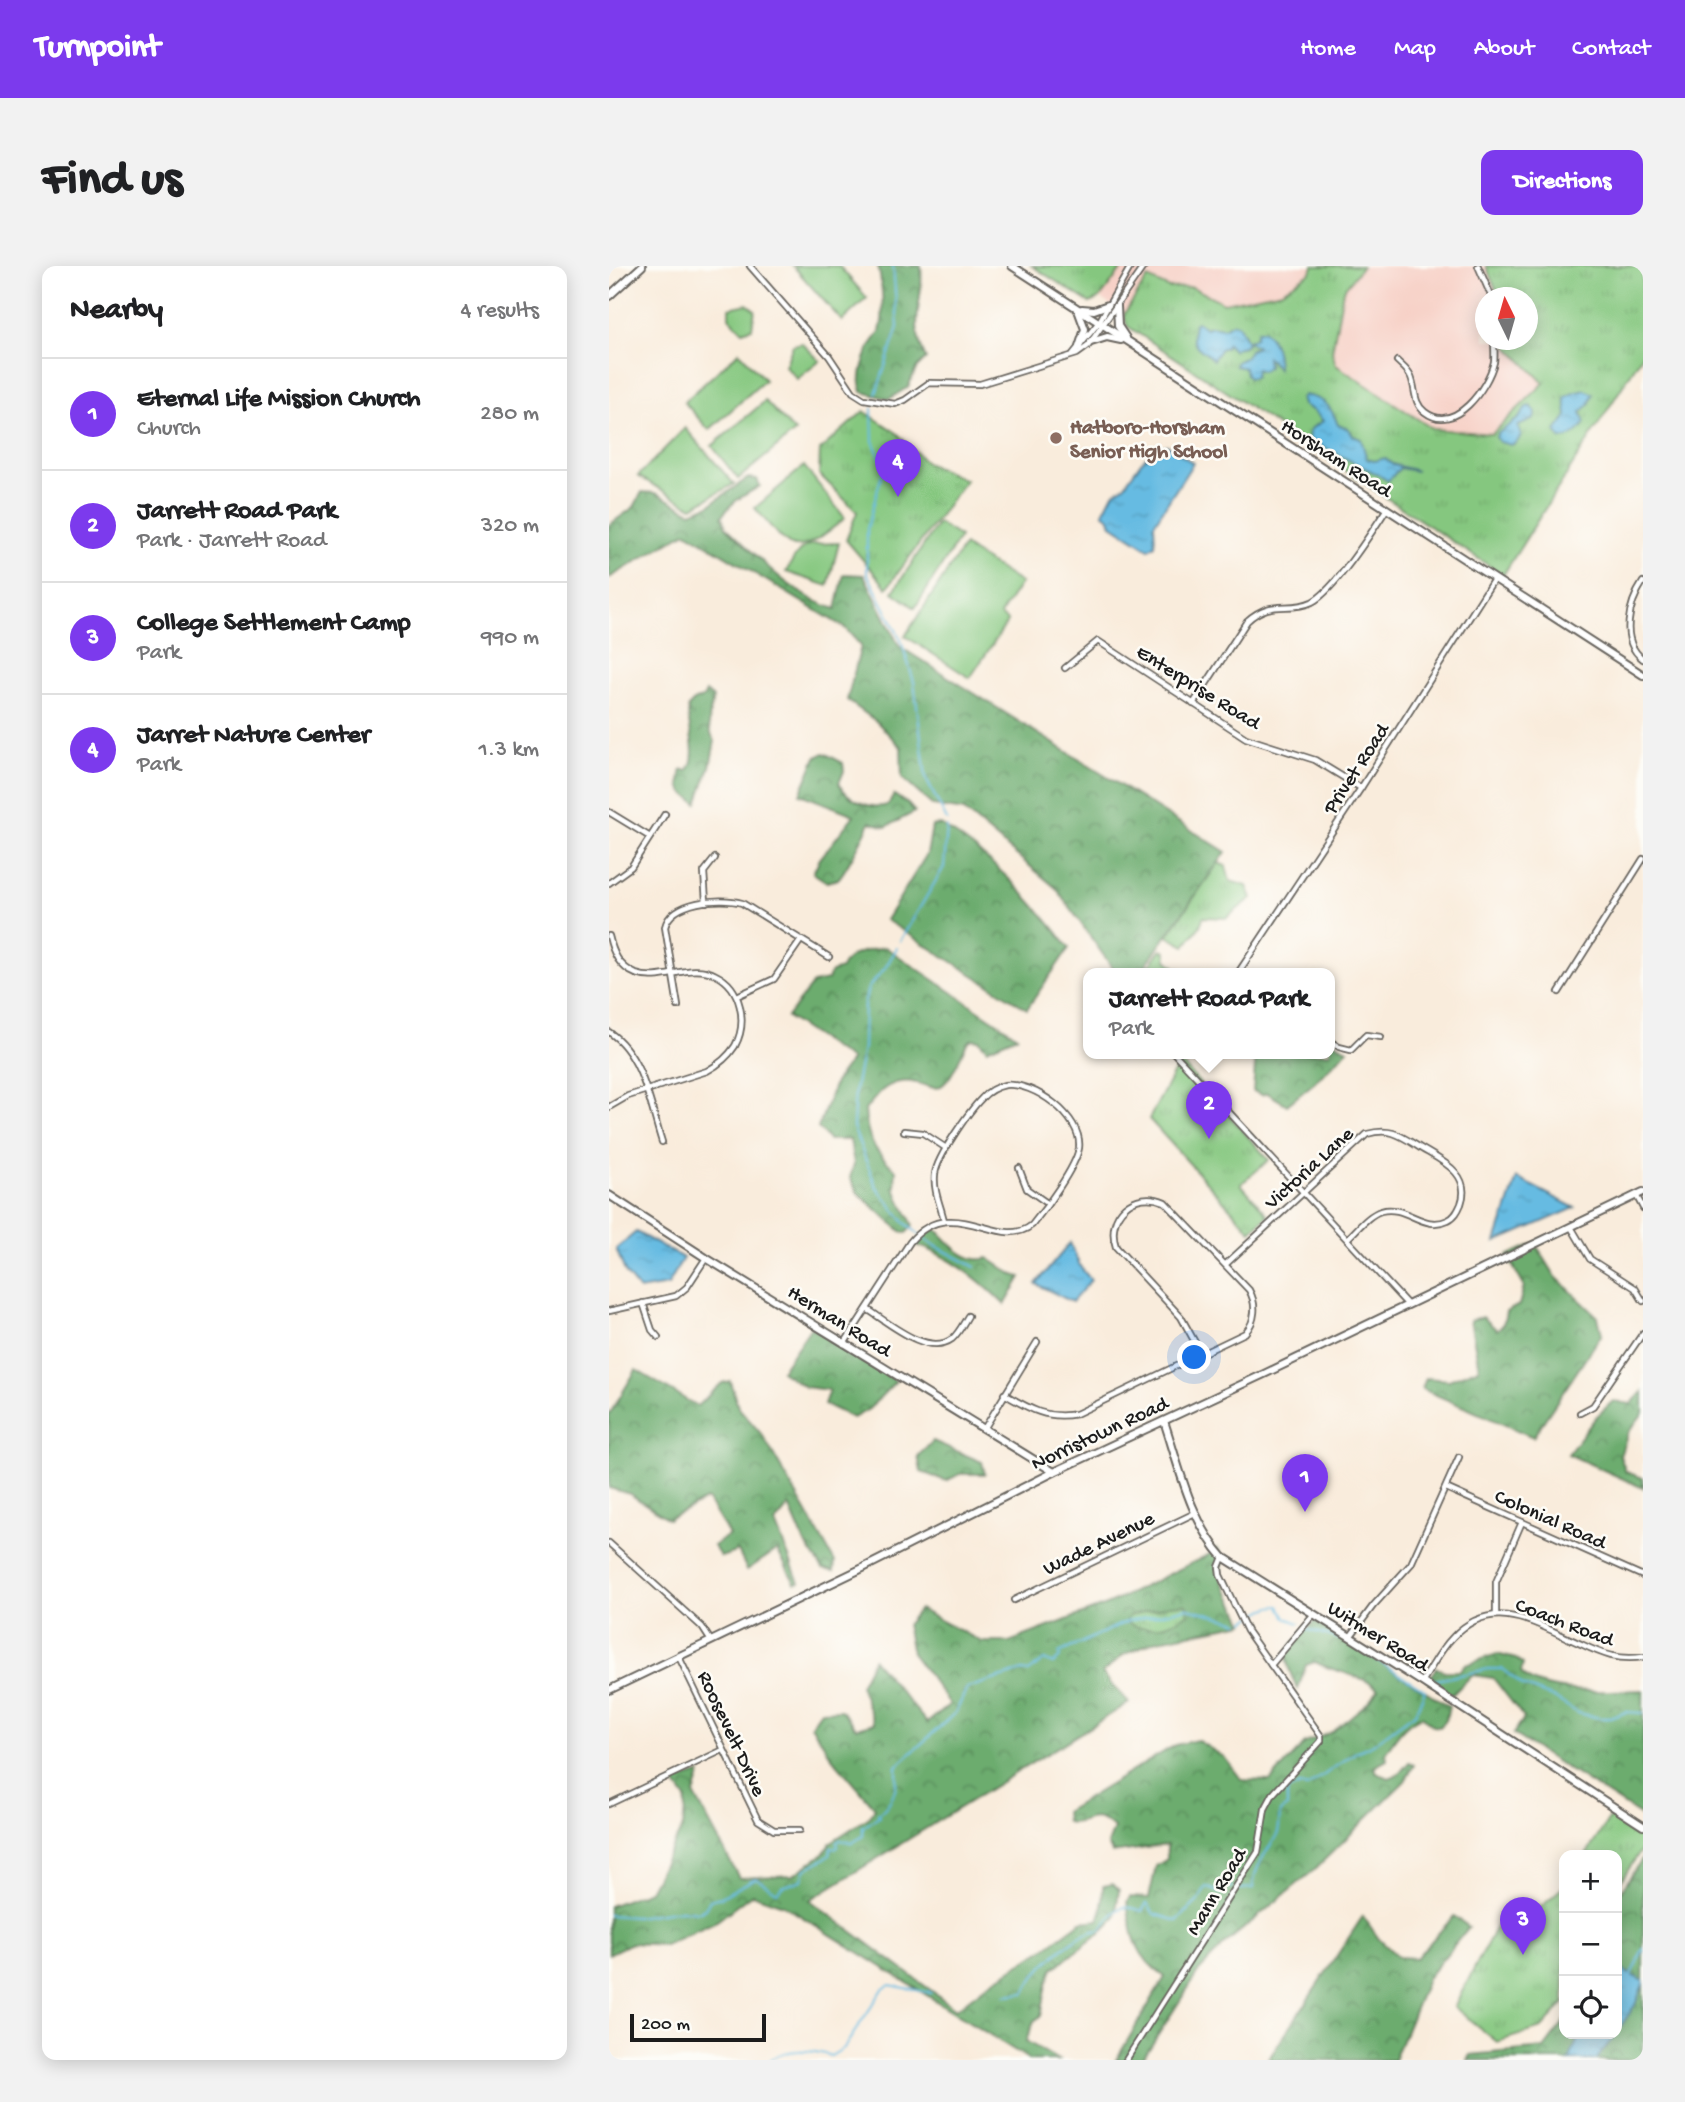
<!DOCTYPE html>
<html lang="en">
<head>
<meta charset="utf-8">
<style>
  body { margin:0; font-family:"Gochi Hand",sans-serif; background:#f2f2f2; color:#202124 }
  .controls { position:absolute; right:21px; bottom:21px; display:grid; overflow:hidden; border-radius:14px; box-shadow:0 4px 18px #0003 }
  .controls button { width:63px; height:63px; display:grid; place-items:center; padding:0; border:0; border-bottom:2px solid #e0e0e0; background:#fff; color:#202124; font:35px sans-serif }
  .compass { position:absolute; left:866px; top:21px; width:63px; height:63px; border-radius:50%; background:#fff; box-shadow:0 4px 18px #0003; rotate:355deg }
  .scale { position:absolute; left:21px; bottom:18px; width:136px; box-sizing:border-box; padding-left:7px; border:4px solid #1c1c1c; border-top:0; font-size:19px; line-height:24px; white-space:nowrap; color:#1c1c1c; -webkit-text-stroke:5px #fdfcf7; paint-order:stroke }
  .you { position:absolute; left:586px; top:1092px; width:24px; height:24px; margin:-18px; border:5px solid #fff; border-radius:50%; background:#1a73e8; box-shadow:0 0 0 10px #1a73e833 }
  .badge { display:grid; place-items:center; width:46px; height:46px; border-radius:50%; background:#7c3aed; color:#fff; font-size:23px; font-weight:700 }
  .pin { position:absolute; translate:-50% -58px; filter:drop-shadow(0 2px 4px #0008) }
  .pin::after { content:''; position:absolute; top:37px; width:24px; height:21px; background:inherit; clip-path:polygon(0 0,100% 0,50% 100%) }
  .popup { position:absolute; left:474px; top:702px; width:252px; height:91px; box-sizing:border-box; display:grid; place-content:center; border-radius:14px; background:#fff; filter:drop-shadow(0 2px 5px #0005); font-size:23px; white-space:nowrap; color:#757577 }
  .popup b { font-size:26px; color:#202124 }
  .popup::after { content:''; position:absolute; left:50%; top:100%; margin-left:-14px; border:14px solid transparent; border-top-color:#fff }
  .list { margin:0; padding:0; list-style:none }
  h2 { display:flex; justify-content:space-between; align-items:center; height:91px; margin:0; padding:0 28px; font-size:30px }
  h2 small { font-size:23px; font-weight:400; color:#757577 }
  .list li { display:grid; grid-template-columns:46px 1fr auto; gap:21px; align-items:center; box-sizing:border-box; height:112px; padding:0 28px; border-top:2px solid #e0e0e0 }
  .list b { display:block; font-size:26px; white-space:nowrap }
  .list p { margin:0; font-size:23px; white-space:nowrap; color:#757577 }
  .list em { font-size:23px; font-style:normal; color:#757577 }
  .icon { flex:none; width:38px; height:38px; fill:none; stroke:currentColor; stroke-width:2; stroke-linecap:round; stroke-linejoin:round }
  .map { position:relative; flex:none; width:1034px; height:1794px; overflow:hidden; border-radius:14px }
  header { display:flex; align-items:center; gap:42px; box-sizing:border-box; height:98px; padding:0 35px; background:#7c3aed; color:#fff }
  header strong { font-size:33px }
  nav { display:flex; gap:38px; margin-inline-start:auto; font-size:24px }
  .intro { display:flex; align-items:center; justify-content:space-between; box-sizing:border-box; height:168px; padding:0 42px }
  h1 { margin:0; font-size:49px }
  .button { padding:18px 32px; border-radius:14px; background:#7c3aed; color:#fff; font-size:24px; font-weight:700 }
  main { display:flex; gap:42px; padding:0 42px }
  aside { flex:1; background:#fff; border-radius:14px; box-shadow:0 4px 18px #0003 }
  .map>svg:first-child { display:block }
  .built { fill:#f7d1c7 }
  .grass { fill:url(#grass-tufts); stroke:#50724e; stroke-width:2 }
  .forest { fill:url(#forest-crowns); stroke:#446445; stroke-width:2 }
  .wetland { fill:url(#wetland-marsh); stroke:#50724e; stroke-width:2 }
  .garden { fill:#85c77f; stroke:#50724e; stroke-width:2 }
  .water { fill:url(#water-ripples); stroke:#416c7f; stroke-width:2 }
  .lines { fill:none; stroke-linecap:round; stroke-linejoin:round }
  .stream { stroke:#66bbe2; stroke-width:2 }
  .street-casing { stroke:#69655f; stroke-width:8 }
  .secondary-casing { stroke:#69655f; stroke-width:10 }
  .primary-casing { stroke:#69655f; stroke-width:10 }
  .street { stroke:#fff; stroke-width:4.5 }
  .secondary { stroke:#fff; stroke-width:6 }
  .primary { stroke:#fff; stroke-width:6 }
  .education-dot { fill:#8d6e63; stroke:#fdfcf7; stroke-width:2.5 }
  .labels { text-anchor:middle; stroke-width:5; stroke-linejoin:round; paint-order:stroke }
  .education-label { font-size:21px; font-weight:bold; fill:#785e54; stroke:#fdfcf7; text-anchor:start }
  .street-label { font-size:21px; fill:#1c1c1c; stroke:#fdfcf7 }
</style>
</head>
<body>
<header>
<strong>Turnpoint</strong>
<nav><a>Home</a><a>Map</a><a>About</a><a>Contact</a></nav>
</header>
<div class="intro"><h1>Find us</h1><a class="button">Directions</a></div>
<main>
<aside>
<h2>Nearby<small>4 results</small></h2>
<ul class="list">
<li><span class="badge">1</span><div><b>Eternal Life Mission Church</b><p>Church</p></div><em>280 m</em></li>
<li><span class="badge">2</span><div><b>Jarrett Road Park</b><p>Park · Jarrett Road</p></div><em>320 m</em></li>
<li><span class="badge">3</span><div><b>College Settlement Camp</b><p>Park</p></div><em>990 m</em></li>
<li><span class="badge">4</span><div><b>Jarret Nature Center</b><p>Park</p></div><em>1.3 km</em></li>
</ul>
</aside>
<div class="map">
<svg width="1034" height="1794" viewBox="0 0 1034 1794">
  <defs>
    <pattern id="grass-tufts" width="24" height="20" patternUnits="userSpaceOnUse" patternTransform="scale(1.75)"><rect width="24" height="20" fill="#85c77f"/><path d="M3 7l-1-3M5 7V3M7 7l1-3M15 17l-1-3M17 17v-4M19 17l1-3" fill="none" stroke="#72aa6d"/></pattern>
    <pattern id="forest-crowns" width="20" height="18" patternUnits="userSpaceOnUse" patternTransform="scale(1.75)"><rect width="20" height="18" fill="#6cac6e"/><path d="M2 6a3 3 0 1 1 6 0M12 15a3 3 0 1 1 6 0" fill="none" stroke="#588b5a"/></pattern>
    <pattern id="wetland-marsh" width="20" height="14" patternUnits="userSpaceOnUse" patternTransform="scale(1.75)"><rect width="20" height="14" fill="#85c77f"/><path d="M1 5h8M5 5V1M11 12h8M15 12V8" fill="none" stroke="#72aa6d"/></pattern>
    <pattern id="water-ripples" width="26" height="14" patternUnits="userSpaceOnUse" patternTransform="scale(1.75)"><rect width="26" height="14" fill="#66bbe2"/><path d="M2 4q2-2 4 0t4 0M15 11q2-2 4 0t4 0" fill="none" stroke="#58a0c1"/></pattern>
  </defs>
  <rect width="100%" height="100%" fill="#fdfcf7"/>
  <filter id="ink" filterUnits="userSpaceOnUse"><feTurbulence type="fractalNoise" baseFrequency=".0143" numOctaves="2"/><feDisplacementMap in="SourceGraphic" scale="14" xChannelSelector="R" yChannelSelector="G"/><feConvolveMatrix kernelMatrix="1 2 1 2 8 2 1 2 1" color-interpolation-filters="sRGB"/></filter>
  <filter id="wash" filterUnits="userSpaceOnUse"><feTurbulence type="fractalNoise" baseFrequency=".00686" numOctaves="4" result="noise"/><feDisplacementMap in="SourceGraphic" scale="28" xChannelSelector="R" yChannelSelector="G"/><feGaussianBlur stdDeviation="1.57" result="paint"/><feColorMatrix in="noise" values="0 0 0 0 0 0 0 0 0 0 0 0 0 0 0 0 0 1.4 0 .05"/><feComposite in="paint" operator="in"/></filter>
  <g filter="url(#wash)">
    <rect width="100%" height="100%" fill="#f9ecdc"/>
    <g class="built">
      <path d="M515 0H704L702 6 673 25 615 37 583 21 560 22 539 12 515 48 491 32Z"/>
      <path d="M753 0H877L890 31 876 32V74H892L935 117 883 168 824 163 770 129 727 99 723 86 734 25Z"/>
    </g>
    <g class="grass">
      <path d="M423 0H515L491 32 481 37Z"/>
      <path d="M704 0H753L734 25 723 86 727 99 824 163 883 168 935 117 892 74H918V32L890 31 877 0H1034V88L894 309 518 60 515 48 539 12 560 22 583 21 615 37 673 25 702 6Z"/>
      <path d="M255 145 288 167 317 197 357 214 278 322 237 274 248 246 210 208 211 184Z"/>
      <path d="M609 597 617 600 621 615 638 620 643 632 617 652 594 651 591 660 576 680 558 670Z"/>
      <path d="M552 684 557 685 558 694 567 702 582 707H535Z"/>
      <path d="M571 795 660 894 632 918 659 949 642 965 540 853Z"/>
      <path d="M1002 1550 1034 1573V1581L1008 1621V1589H977Z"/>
      <path d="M955 1620V1737L933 1762 888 1776 845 1741 888 1659 933 1640Z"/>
    </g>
    <g class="forest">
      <path d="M269 0H312C316 36 298 54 317 93L307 103 299 121 280 133 253 126C249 111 255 93 262 79 264 75 269 70 271 65 276 48 273 17 269 0Z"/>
      <path d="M139 212 148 213 151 220C134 231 126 232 113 250L117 261C149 290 183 331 227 343L235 308 255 309 290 380 617 586 531 707H507L447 622 355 545 324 540 293 512 292 481 268 456 238 434 252 380 236 362 77 266 0 312V259L25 241 33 226 47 227 82 246 100 239Z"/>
      <path d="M97 426 104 432C101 447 96 461 106 475L101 501 88 537C72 526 68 523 73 503L78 505C91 491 78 461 79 441L86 434 94 432Z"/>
      <path d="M215 487 234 497 235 505 230 517C238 534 261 544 279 539L285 529 299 538 306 546 277 561 261 556C258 565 235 608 229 613 227 614 220 615 218 616L204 607 210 594 245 549 191 528 207 491Z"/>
      <path d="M332 559C380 588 427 637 460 682L418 743 277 654 318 588 323 560Z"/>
      <path d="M276 681 408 770 378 783 370 774 363 773 358 777C351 790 344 812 332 820 322 828 301 804 275 823 268 828 262 837 256 844 258 874 265 885 287 904 283 934 295 935 304 960L297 967 293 966 249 927 241 912 245 898 241 874H220L209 862 227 814 242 794 178 751 204 717 219 714 222 706 232 703C239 685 259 685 276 681Z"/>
      <path d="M721 773 739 784 705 817 678 839 658 827 653 829 644 825 647 787H721Z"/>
      <path d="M327 963C341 977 357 999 379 992L405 1009 412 1011 396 1039C369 1012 341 990 305 978L318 967Z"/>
      <path d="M926 977 947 1011 989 1051 993 1068 924 1171 813 1123 817 1112 840 1114 870 1102 861 1054 874 1051 888 1064 894 1059 897 1046 910 1039 915 1020 898 990Z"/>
      <path d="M202 1061 287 1115 260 1143 244 1152 215 1138 220 1124 196 1121 172 1105Z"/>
      <path d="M27 1104 88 1140 113 1117 121 1115 129 1141 154 1170 226 1296 225 1305 214 1303 195 1275 180 1240 166 1257 190 1316 186 1317 168 1284 138 1304 129 1285 112 1291 104 1280 120 1269 98 1233 59 1253 21 1228 0 1222V1149Z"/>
      <path d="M1034 1125V1147L1019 1167 1011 1190 1017 1206 1034 1212V1222L959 1188 987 1151 1004 1135 1022 1138Z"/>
      <path d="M324 1175 373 1196 376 1208H351L337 1215 312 1206 309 1190Z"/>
      <path d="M608 1282 614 1291 611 1309 635 1357 545 1375 514 1389 493 1407 520 1437 201 1634 347 1743 378 1719 435 1683 472 1656 489 1654 493 1642 494 1620 504 1618 510 1624 506 1652 490 1668 444 1703 438 1718 432 1750 425 1755 417 1775 449 1794H421L174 1639 143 1628 108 1655 56 1679 22 1677 0 1688V1640L40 1625 74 1561 77 1533 65 1516 92 1507 85 1528 130 1612 184 1609 214 1588 222 1576 259 1552 266 1542 224 1493 202 1459 212 1445 232 1444 247 1462 265 1457 251 1419 264 1393 318 1457 341 1438 303 1387 297 1359 310 1343 373 1376H400L502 1337 601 1288Z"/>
      <path d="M706 1355 840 1440 837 1453 830 1461 824 1460 813 1450C797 1455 786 1472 777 1486L778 1494 765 1501 769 1508 780 1512 790 1508 800 1496 805 1499 796 1515 705 1604 617 1677 590 1705 533 1794H507L556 1711C527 1692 522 1668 518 1636L521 1631 540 1632 547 1600 558 1593V1579L503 1587 499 1578 505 1562C480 1541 478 1561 457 1556L456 1546 566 1479 588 1474 615 1491 633 1514 661 1515 696 1477 723 1466 757 1438 770 1423C752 1408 727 1407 706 1396L697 1399 689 1423C668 1384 679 1384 706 1355Z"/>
      <path d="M888 1388 907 1393 914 1398 912 1407C931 1430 1005 1425 1034 1424V1551L904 1468 915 1452 884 1412 863 1409 843 1429 819 1414 827 1402 836 1405H851L856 1399Z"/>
      <path d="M1034 1591V1794H858L861 1789 935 1782 955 1756V1768H1008V1688L1016 1677 1008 1667V1631Z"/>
      <path d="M754 1650 770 1673 789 1691 807 1692 845 1650 860 1661 819 1711 785 1794H659Z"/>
    </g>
    <path class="wetland" d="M576 1338 580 1341 578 1348C563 1360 534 1367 518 1356L519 1351 523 1349 561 1339Z"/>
    <g class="garden">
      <path d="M184 0H230L258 32 233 55Z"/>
      <path d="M138 38 146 44 143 62 133 65 120 51V42Z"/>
      <path d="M193 77 211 95 188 113 176 100 184 79Z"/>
      <path d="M130 86 156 114 100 164 75 136Z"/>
      <path d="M156 135 186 166 129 213 103 180Z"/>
      <path d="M76 162 125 218 83 241 29 210Z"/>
      <path d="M195 200 236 252C225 261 197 286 182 279 171 274 155 252 146 242Z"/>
      <path d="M329 257 351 271 306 342 284 326Z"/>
      <path d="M230 277 219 320 177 306C193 275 197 278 230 277Z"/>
      <path d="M355 280 412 317 391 349 399 355 361 412 296 370Z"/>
    </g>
    <g class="water">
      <path d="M588 56 597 62 601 60 615 62 623 57 629 58 638 76 635 80 627 82 625 85 618 78 616 82H612L604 94C590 79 580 83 585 58Z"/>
      <path d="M654 64C667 76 668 86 669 103L658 91 659 101 653 105 647 103 646 111 640 112 637 109 636 102 626 100 627 96 637 91 641 84 648 81 639 75 646 72 648 65Z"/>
      <path d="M977 124 984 128 980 139 972 146 976 157C970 165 962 174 951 172L947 165 958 150 956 132 964 127Z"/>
      <path d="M695 129C717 133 722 140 729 159L740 163 744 170 752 173 758 193 765 195 776 192 783 198 808 205 791 202 779 215 768 208 704 176 700 173C698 161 707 160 714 155L705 145 694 139 692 132Z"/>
      <path d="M921 140 927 146 925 153 909 160 912 170 907 177 902 179 890 176 887 171 888 168 910 152 917 141Z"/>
      <path d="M558 179 584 197 545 258 546 279 540 283 503 259 501 252 494 247 504 227 515 220 532 196 547 182Z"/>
      <path d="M908 912 966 942 887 976Z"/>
      <path d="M27 966 74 992 59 1019 30 1024 17 1008 7 983Z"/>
      <path d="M461 977 472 1002 482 1014 463 1036 427 1018Z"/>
      <path d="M1008 1701 1034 1715V1718L1026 1739 1008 1766Z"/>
      <path d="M971 1768H1007L987 1794H960Z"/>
    </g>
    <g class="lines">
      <g class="stream">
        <path d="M267 128 289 61 284 0"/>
        <path d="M263 142 264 175 275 200 258 263V307L292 374 305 416 317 513 338 554"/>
        <path d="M291 675 335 601 338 561"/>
        <path d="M288 682 276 702 259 722 255 738 254 782 246 824 244 861 267 920 296 957 321 977 366 1001"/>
        <path d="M636 1355C648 1349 658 1339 671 1340L677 1352 690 1357"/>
        <path d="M823 1415 879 1403H893L914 1420 945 1432 969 1447 991 1452H1001L1017 1446 1034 1447"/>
        <path d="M631 1623 644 1622C645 1601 657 1587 668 1569 671 1563 670 1553 671 1546L678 1541V1525L691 1519 698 1521 747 1486 764 1478 807 1446 816 1424 736 1374 696 1363"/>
        <path d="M0 1649 26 1651 72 1644 89 1646 96 1643 101 1634 112 1631 147 1612 168 1626 173 1621 193 1614 196 1604 221 1589 222 1582 229 1581 228 1576 231 1574 243 1577 254 1570V1561L270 1551 269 1548C285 1536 289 1520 288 1500L347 1446 358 1422 413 1405 420 1406 435 1394 444 1398 451 1391 450 1387 519 1355 579 1342 630 1356"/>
        <path d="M1021 1711 1034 1683"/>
        <path d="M396 1729 416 1727C424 1704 467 1665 492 1664 506 1645 508 1636 533 1645L538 1637 545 1648 568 1655 590 1634 597 1621 614 1628 615 1621H624"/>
        <path d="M161 1794C178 1781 203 1784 222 1790L235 1782 274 1723 281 1719 322 1727"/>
      </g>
    </g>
  </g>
  <g filter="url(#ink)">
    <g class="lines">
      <g class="street-casing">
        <g id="street">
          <path d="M141 0 220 90 244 126 255 133 286 138 296 134 320 117 371 118 468 88 479 80 535 0"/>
          <path d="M869 0 883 32"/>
          <path d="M464 88 490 56 522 0"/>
          <path d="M788 95C793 100 799 104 802 111 807 123 804 137 816 146 846 169 879 121 885 96 886 89 885 81 885 74"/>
          <path d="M1034 316C1020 337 1010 375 1034 393"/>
          <path d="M456 402 489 375 637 472 706 494 752 522"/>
          <path d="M584 438 638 355C663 332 679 347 703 336 725 325 763 266 777 244"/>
          <path d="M0 546 41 571"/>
          <path d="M0 617 22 601 56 548"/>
          <path d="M97 636 95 606 106 592"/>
          <path d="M0 670C4 687 10 701 27 708 54 718 80 695 107 709 132 721 139 756 126 780 119 791 109 799 98 805L19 830 0 841"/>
          <path d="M629 707 752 522 885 313"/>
          <path d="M950 726 1034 593"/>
          <path d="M128 730 165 713 192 674"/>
          <path d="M69 740 56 661C62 635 111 631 133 637L220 691"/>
          <path d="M0 766C34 789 41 839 53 876"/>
          <path d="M721 775 730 781 742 784 757 769 772 771"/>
          <path d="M565 787 798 1038"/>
          <path d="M295 865 314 867 337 882"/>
          <path d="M410 902 418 923 438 937"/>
          <path d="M1027 929 1034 942"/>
          <path d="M962 961 981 993 1026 1022 1034 1035"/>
          <path d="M617 998 758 868C783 861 792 870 813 883 833 895 863 908 852 938 849 945 846 951 839 954 814 966 797 938 772 945 759 949 749 963 739 972"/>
          <path d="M34 1037 43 1064 49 1071"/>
          <path d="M258 1043C279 1056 318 1091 343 1073 350 1067 354 1058 359 1050"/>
          <path d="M0 1045 67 1030 78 1021 97 992"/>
          <path d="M235 1078 301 976C344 925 390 986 423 959 436 943 467 901 470 882 474 851 424 815 396 819 387 821 379 825 373 832 360 845 328 891 326 908 324 925 332 940 335 955"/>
          <path d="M395 1128C419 1142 438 1154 467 1148L636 1067C647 1055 648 1038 640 1024L556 936C525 922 496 949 507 981L572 1051 593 1089"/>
          <path d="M971 1147 984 1140 1034 1067"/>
          <path d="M375 1163 428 1076"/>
          <path d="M837 1222 1034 1310"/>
          <path d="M0 1277 93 1361 102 1375"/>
          <path d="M405 1334 586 1247"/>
          <path d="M887 1348V1316L913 1256"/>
          <path d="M741 1371 764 1340 802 1298 850 1191"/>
          <path d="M70 1391 149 1554 165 1564H191"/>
          <path d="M662 1399 704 1349"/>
          <path d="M813 1416C823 1401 831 1384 844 1371 885 1328 928 1359 972 1378 993 1388 1010 1395 1034 1391"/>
          <path d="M0 1538 114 1484"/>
          <path d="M517 1794 649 1586 656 1543 664 1528 712 1475V1470L638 1365 611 1309 610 1301 614 1291"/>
        </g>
      </g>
      <g class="secondary-casing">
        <g id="secondary">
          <path d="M0 30 33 0"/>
          <path d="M0 929 97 992 445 1206"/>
          <path d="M555 1155C570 1200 581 1254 614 1291L813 1416 1034 1560"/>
          <path d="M0 1424 256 1301 445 1206 653 1109 1034 926"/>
        </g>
      </g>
      <g class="primary-casing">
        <g id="primary">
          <path d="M403 0 1034 409"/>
          <path d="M508 40 509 60 517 72"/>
          <path d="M473 43 485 44 499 39"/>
          <path d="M469 44 476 63 470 81"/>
          <path d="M482 76 498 71 512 74"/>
        </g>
      </g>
      <use href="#street" class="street"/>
      <use href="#secondary" class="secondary"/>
      <use href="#primary" class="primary"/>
    </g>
  </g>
  <circle class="education-dot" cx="447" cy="172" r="7"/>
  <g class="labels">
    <g class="education-label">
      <text x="461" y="167">Hatboro-Horsham<tspan x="461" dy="24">Senior High School</tspan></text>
    </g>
    <g class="street-label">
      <text transform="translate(728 191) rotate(33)" y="7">Horsham Road</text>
      <text transform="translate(590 420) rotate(32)" y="7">Enterprise Road</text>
      <text transform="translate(746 502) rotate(-57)" y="7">Privet Road</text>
      <text transform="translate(699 901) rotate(-42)" y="7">Victoria Lane</text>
      <text transform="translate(231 1054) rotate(32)" y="7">Herman Road</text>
      <text transform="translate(490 1166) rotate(-25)" y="7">Norristown Road</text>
      <text transform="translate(942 1252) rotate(24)" y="7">Colonial Road</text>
      <text transform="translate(489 1276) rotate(-26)" y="7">Wade Avenue</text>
      <text transform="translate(956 1355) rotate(21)" y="7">Coach Road</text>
      <text transform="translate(770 1369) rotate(32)" y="7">Witmer Road</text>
      <text transform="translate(124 1467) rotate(65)" y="7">Roosevelt Drive</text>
      <text transform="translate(606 1625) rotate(-59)" y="7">Mann Road</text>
    </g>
  </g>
</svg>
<div class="controls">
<button>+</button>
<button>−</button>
<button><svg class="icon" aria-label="locate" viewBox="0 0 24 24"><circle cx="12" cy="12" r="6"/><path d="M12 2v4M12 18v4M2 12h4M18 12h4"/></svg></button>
</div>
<svg class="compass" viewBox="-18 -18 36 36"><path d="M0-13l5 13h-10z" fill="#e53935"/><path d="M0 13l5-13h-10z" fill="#757577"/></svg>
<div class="scale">200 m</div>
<div class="you"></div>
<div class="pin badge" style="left:696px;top:1246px">1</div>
<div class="pin badge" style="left:600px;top:873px">2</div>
<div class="popup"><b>Jarrett Road Park</b>Park</div>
<div class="pin badge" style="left:914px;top:1689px">3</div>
<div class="pin badge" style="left:289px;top:231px">4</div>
</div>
</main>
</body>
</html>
